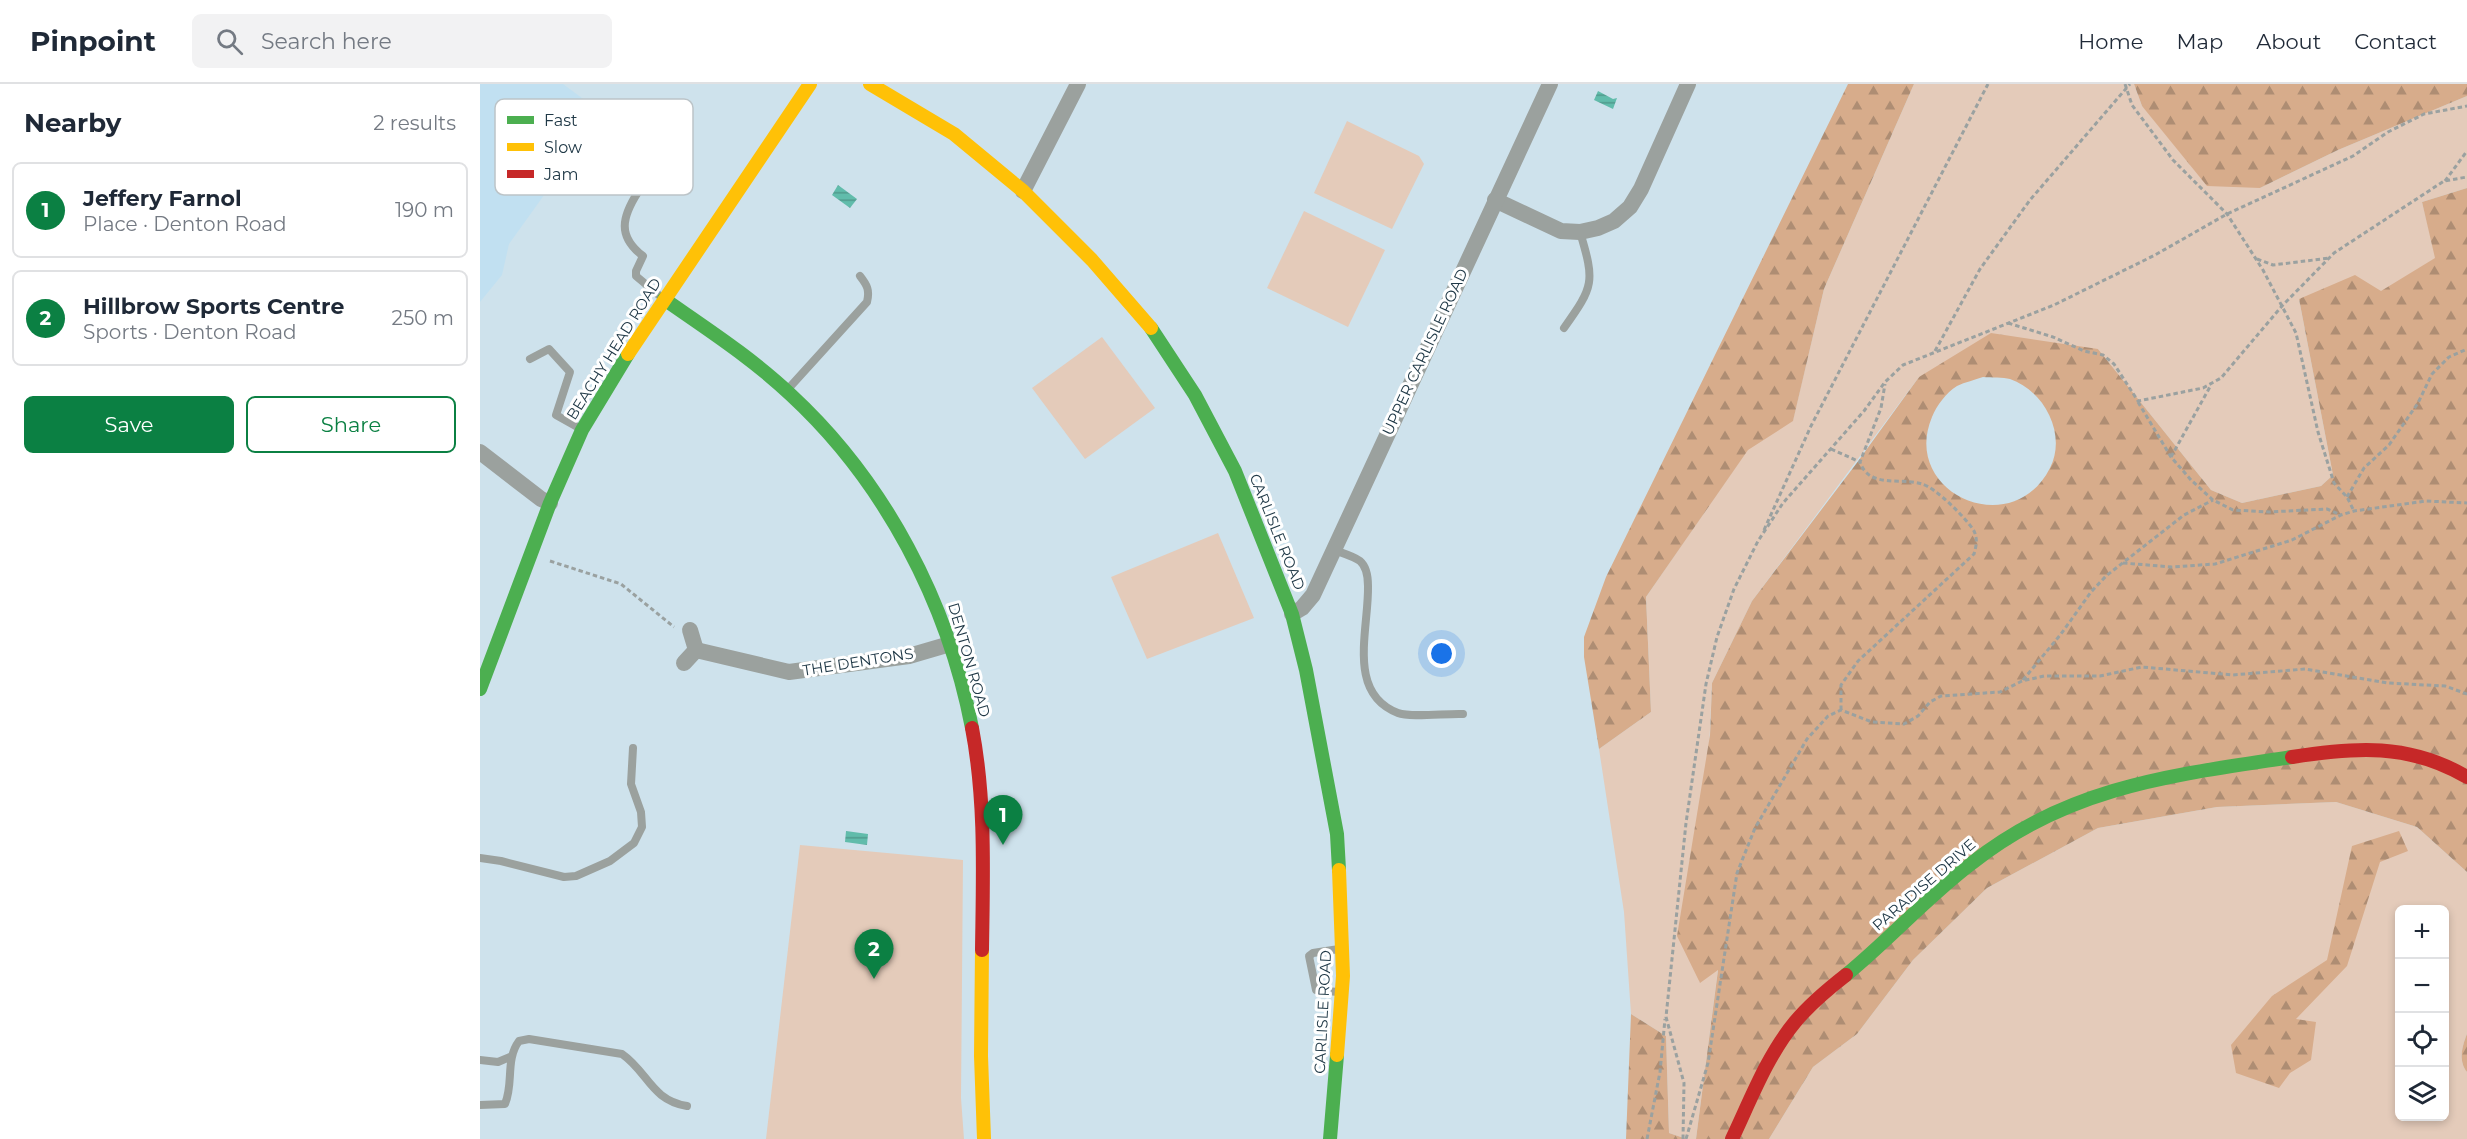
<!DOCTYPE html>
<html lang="en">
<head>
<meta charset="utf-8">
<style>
  body { margin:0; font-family:Montserrat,sans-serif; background:#f2f2f3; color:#1f2937 }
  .controls { position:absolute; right:18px; bottom:18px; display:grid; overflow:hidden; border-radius:9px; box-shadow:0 3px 9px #0003 }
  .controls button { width:54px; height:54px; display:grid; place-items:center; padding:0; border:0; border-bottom:2px solid #e0e1e3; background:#fff; color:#1f2937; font:30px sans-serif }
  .you { position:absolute; left:962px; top:570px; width:21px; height:21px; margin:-15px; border:4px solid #fff; border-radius:50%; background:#1a73e8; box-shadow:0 0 0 9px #1a73e833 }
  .badge { display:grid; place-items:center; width:39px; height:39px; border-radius:50%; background:#0b8043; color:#fff; font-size:20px; font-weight:700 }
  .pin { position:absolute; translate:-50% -50px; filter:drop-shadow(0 2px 3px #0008) }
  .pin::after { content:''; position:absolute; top:32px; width:21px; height:18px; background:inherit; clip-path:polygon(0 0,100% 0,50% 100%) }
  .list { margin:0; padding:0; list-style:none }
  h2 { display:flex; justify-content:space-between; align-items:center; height:78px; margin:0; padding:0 24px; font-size:26px }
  h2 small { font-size:20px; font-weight:400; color:#747a83 }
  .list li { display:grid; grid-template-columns:39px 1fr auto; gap:18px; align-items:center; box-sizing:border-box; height:96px; margin:0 12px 12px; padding:0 12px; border:2px solid #e0e1e3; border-radius:9px }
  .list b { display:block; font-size:22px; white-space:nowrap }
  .list p { margin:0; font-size:20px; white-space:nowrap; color:#747a83 }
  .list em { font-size:20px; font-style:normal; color:#747a83 }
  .actions { display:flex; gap:12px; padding:18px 24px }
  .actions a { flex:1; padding:14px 0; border:2px solid #0b8043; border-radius:9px; text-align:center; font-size:21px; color:#0b8043 }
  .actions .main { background:#0b8043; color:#fff }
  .icon { flex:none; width:33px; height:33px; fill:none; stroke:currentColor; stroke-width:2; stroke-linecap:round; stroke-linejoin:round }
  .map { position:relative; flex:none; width:1987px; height:1055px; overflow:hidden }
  header { display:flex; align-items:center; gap:36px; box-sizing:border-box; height:84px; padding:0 30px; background:#fff; border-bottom:2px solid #e0e1e3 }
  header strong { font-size:28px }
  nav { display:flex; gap:33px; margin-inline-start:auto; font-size:21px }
  .search { width:420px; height:54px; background:#f2f2f3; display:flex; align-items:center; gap:15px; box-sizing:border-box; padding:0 21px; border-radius:9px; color:#747a83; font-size:22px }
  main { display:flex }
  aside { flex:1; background:#fff }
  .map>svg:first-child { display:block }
  .built { fill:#c1e0f1 }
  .grass { fill:#e4cbba; fill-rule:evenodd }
  .forest { fill:url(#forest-firs); fill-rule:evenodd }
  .water { fill:url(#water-rules) }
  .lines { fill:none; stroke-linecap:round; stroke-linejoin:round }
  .path { stroke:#9aa1a0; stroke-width:3; stroke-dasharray:4.5 3; stroke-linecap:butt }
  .lane { stroke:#9ba19e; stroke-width:8 }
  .street { stroke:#9ba19e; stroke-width:16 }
  .fast { stroke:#4caf50; stroke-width:14 }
  .slow { stroke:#ffc107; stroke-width:14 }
  .jam { stroke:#c62828; stroke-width:14 }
  .labels { text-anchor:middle; stroke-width:6; stroke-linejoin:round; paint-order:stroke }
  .street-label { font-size:15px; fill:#203947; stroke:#fff }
  .key { fill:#fff; stroke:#bcc4c8; stroke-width:1.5 }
  .key-label { font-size:16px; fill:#203947 }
</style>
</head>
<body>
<header>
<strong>Pinpoint</strong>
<div class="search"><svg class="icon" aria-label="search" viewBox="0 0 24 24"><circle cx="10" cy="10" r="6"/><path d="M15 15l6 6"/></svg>Search here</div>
<nav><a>Home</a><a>Map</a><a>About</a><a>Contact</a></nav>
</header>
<main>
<aside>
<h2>Nearby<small>2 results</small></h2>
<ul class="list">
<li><span class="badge">1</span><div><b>Jeffery Farnol</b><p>Place · Denton Road</p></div><em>190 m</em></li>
<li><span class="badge">2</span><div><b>Hillbrow Sports Centre</b><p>Sports · Denton Road</p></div><em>250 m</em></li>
</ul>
<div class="actions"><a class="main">Save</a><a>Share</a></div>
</aside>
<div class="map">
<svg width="1987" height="1055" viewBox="0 0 1987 1055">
  <defs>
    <pattern id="forest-firs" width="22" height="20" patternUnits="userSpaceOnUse" patternTransform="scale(1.5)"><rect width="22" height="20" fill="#d7ac8b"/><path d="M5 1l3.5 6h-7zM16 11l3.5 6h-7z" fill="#ae8d73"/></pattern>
    <pattern id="water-rules" width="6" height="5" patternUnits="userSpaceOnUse" patternTransform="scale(1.5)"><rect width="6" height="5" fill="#61bcab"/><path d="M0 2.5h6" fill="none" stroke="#509a8d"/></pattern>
  </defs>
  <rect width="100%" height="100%" fill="#cee2ec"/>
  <path class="built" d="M0 0H83L110 20 48 90 67 107 29 160 22 191 0 218Z"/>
  <g class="grass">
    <path d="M1434 0H1654L1662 22 1780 104 1858 66 1987 12V104L1942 118 1956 174 1901 208 1819 215 1853 391 1841 402 1762 419 1731 406 1618 265 1439 293 1272 517 1232 599 1219 898 1238 885 1216 1055H1207L1189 1049 1186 952 1151 930 1144 828 1119 665 1171 628 1166 513 1268 365 1313 336 1344 205Z"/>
    <path d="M867 37 939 72 944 80 912 145 834 109Z"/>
    <path d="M824 127 905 166 868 243 787 204Z"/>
    <path d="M622 253 675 324 605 375 552 304Z"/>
    <path d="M738 449 774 534 667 575 631 493Z"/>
    <path d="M1856 718 1937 743 1987 788V950C1982 962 1978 977 1987 988V1055H1289L1333 983 1377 950 1433 876 1507 804 1618 744 1737 723ZM1920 826H1964V1032H1920Z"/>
    <path d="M320 761 483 776 481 1014 484 1055H286Z"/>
  </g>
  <g class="forest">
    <path d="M1368 0H1434L1344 205 1313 337 1268 366 1166 513 1171 628 1119 665 1104 573V553L1126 493Z"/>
    <path d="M1654 0H1987V12L1858 66 1780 104 1727 102 1662 22Z"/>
    <path d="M1987 104V788L1937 743 1856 718 1737 723 1618 744 1507 804 1433 876 1377 950 1333 983 1289 1055H1216L1238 886 1220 899 1197 852 1230 651 1232 599 1272 517 1376 380 1439 293 1511 249 1618 265 1731 406 1762 419 1841 402 1853 391 1819 215 1875 191 1901 207 1955 174 1942 118ZM1503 293C1512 294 1523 293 1530 295 1565 307 1587 351 1570 384 1532 459 1420 409 1452 333 1457 321 1466 309 1477 302 1485 298 1495 296 1503 293Z"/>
    <path d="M1919 747 1928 767 1900 778 1867 882 1816 935 1836 938 1831 976 1810 989 1799 1004 1756 989 1751 961 1792 912 1847 876 1872 762Z"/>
    <path d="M1151 930 1186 952 1189 1049 1207 1055H1146Z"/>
    <path d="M1987 950V988C1978 977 1982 962 1987 950Z"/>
  </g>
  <g class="water">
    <path d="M1118 7 1133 15 1137 14 1133 25 1114 16Z"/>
    <path d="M358 101 377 115 370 124 352 111Z"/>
    <path d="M366 747 388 750 387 761 365 758Z"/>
  </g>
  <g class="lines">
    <g class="path">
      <path d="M1645 0 1652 21 1693 76 1747 130 1783 186 1816 249 1838 348 1854 399 1867 413 1874 427"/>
      <path d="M1965 97 1987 67"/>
      <path d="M1777 175 1793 181 1850 174"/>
      <path d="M1528 239 1573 253 1604 267 1623 271 1634 280 1658 317 1723 304 1741 294 1802 222 1854 169 1964 97 1987 93"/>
      <path d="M1455 267 1500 185 1550 116 1650 0"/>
      <path d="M1658 318 1691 373 1711 396 1733 416 1753 426 1789 428 1847 425 1861 431"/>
      <path d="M1351 365 1380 378"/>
      <path d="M1691 373 1731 301"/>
      <path d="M1867 413 1884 384 1909 361 1938 319 1952 290 1969 273 1987 265"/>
      <path d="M1284 446 1331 342 1508 0"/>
      <path d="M70 477 141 500 194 543"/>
      <path d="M1643 479 1691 483 1735 480 1812 456 1861 431 1874 427 1946 417 1987 419"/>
      <path d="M1543 596 1581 550 1611 508 1626 492 1704 431 1733 416"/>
      <path d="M1361 626V601L1378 577 1494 470C1496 463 1498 455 1494 447 1487 435 1455 403 1442 400 1421 393 1389 405 1380 378L1401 324 1405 300"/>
      <path d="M1167 1055 1180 988 1185 935"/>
      <path d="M1203 1055 1204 999 1186 933 1206 739 1226 600 1237 553 1254 505 1278 457 1303 419 1384 327 1405 298 1423 281 1574 221 1675 171 1747 130 1873 72 1908 48 1944 30 1987 22"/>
      <path d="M1206 1055 1228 979 1257 789 1275 744 1327 655 1348 632 1361 626 1392 638 1424 640 1438 632 1450 618 1461 612 1520 608 1542 597 1564 592H1620L1662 583 1753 591 1825 585 1908 599 1965 602 1987 610"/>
    </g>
    <g class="lane">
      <path d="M158 108C142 133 137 152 163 172L156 187V192L181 213"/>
      <path d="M1084 244C1114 202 1115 198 1100 148"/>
      <path d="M50 275 69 265 90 288 76 331 101 345"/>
      <path d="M309 304 387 218C390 206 387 201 380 192"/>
      <path d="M854 466C862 469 873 472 880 477 887 483 888 493 888 502 889 545 866 609 918 629 930 634 968 629 983 630"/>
      <path d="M0 774 21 777 84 793 96 792 130 777 154 759 162 743 161 728 151 700 153 664"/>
      <path d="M858 908 836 906 829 872 833 869 859 865"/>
      <path d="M0 976 18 978 30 973"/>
      <path d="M0 1021 25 1020C34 999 25 976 39 957L49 955 142 970C168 988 171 1016 207 1022"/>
    </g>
    <g class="street">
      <path d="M543 107 598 0"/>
      <path d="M1015 116 1081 147 1100 148 1118 144 1134 137 1150 123 1161 105 1208 0"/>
      <path d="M0 368 61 415 70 419"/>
      <path d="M812 530 822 524 833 511 1070 0"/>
      <path d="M216 566 309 588 429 572 470 560"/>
      <path d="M204 579 216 566 210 546"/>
    </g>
    <g class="fast">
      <path d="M184 215C227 245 272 274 311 311 405 398 468 519 492 644"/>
      <path d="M671 244 715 311 755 387 812 530 826 586 857 750 859 786"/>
      <path d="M0 605 70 419 102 346 148 270"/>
      <path d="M1366 891C1410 855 1447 813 1492 779 1589 702 1694 691 1812 673"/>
      <path d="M850 1055 857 971"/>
    </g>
    <g class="slow">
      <path d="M390 0 474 50 543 107 612 176 671 244"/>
      <path d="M148 270 330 0"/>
      <path d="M502 866 501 972 504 1055"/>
      <path d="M857 971 863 892 859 786"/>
    </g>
    <g class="jam">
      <path d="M492 644C506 717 503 792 502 866"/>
      <path d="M1812 673C1875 663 1929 659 1987 693"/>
      <path d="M1252 1055C1271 1015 1287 972 1315 938 1330 920 1348 905 1366 891"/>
    </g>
  </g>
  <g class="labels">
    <g class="street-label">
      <text transform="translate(134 265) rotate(-58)" y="5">BEACHY HEAD ROAD</text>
      <text transform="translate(945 268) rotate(-65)" y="5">UPPER CARLISLE ROAD</text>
      <text transform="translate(797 448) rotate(68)" y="5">CARLISLE ROAD</text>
      <text transform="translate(489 576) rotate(74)" y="5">DENTON ROAD</text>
      <text transform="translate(378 578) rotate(-9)" y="5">THE DENTONS</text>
      <text transform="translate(1444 801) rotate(-41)" y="5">PARADISE DRIVE</text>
      <text transform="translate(843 928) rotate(-87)" y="5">CARLISLE ROAD</text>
    </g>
  </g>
  <rect x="15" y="15" width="198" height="96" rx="9" class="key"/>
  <rect x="27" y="32" width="27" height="8" fill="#4caf50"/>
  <rect x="27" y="59" width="27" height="8" fill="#ffc107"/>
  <rect x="27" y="86" width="27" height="8" fill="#c62828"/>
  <g class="key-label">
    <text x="64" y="42">Fast</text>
    <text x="64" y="69">Slow</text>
    <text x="64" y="96">Jam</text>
  </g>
</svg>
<div class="controls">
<button>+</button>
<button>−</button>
<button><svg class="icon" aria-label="locate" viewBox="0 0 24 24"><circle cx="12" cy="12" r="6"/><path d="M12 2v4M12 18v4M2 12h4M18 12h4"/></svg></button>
<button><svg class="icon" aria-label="layers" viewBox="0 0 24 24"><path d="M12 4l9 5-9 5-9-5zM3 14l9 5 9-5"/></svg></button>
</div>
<div class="you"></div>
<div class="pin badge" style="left:523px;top:761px">1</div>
<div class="pin badge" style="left:394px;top:895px">2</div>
</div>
</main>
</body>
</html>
